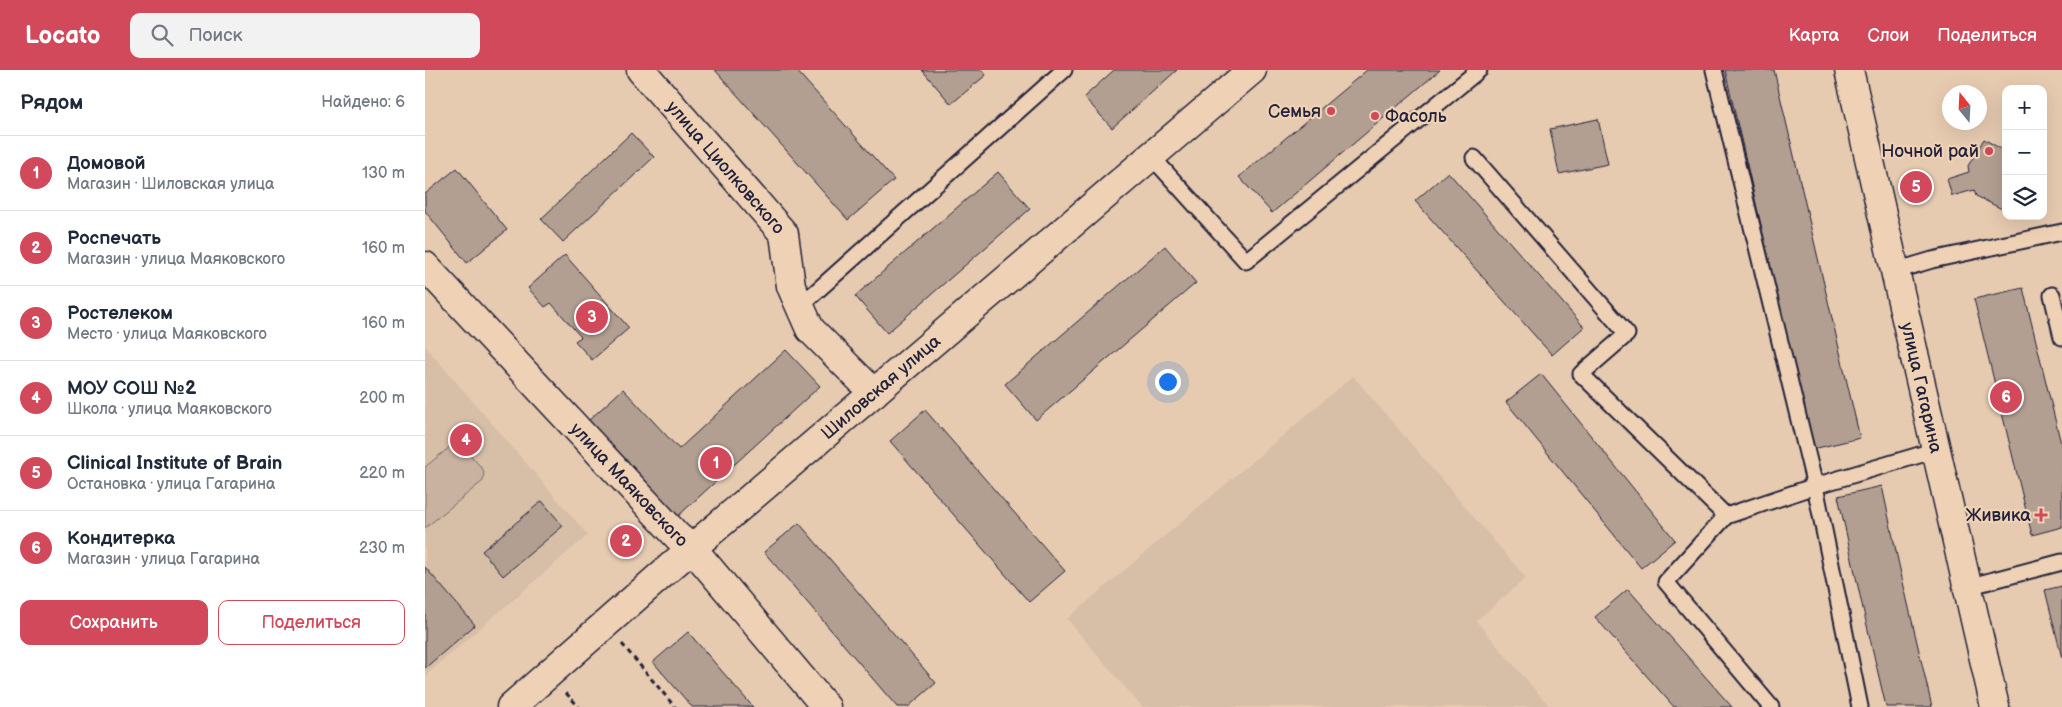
<!DOCTYPE html>
<html lang="ru">
<head>
<meta charset="utf-8">
<style>
  body { margin:0; font-family:"Balsamiq Sans",sans-serif; background:#f2f2f3; color:#1f2937 }
  .controls { position:absolute; right:15px; top:15px; display:grid; overflow:hidden; border-radius:10px; box-shadow:0 5px 20px #0002 }
  .controls button { width:45px; height:45px; display:grid; place-items:center; padding:0; border:0; border-bottom:1px solid #e0e1e3; background:#fff; color:#1f2937; font:25px sans-serif }
  .compass { position:absolute; left:1517px; top:15px; width:45px; height:45px; border-radius:50%; background:#fff; box-shadow:0 5px 20px #0002; rotate:342deg }
  .you { position:absolute; left:742px; top:311px; width:18px; height:18px; margin:-12px; border:4px solid #fff; border-radius:50%; background:#1a73e8; box-shadow:0 0 0 8px #1a73e833 }
  .badge { display:grid; place-items:center; width:32px; height:32px; border-radius:50%; background:#d1495b; color:#fff; font-size:16px; font-weight:700 }
  .pin { position:absolute; translate:-50% -50%; border:2px solid #fff; box-shadow:0 1px 5px #0006 }
  .list { margin:0; padding:0; list-style:none }
  h2 { display:flex; justify-content:space-between; align-items:center; height:65px; margin:0; padding:0 20px; font-size:21px }
  h2 small { font-size:16px; font-weight:400; color:#747a83 }
  .list li { display:grid; grid-template-columns:32px 1fr auto; gap:15px; align-items:center; box-sizing:border-box; height:75px; padding:0 20px; border-top:1px solid #e0e1e3 }
  .list b { display:block; font-size:19px; white-space:nowrap }
  .list p { margin:0; font-size:16px; white-space:nowrap; color:#747a83 }
  .list em { font-size:16px; font-style:normal; color:#747a83 }
  .actions { display:flex; gap:10px; padding:15px 20px }
  .actions a { flex:1; padding:11px 0; border:1px solid #d1495b; border-radius:10px; text-align:center; font-size:18px; color:#d1495b }
  .actions .main { background:#d1495b; color:#fff }
  .icon { flex:none; width:28px; height:28px; fill:none; stroke:currentColor; stroke-width:2; stroke-linecap:round; stroke-linejoin:round }
  .map { position:relative; flex:none; width:1637px; height:637px; overflow:hidden }
  header { display:flex; align-items:center; gap:30px; box-sizing:border-box; height:70px; padding:0 25px; background:#d1495b; color:#fff }
  header strong { font-size:24px }
  nav { display:flex; gap:28px; margin-inline-start:auto; font-size:18px }
  .search { width:350px; height:45px; background:#f2f2f3; display:flex; align-items:center; gap:12px; box-sizing:border-box; padding:0 18px; border-radius:10px; color:#747a83; font-size:19px }
  main { display:flex }
  aside { flex:1; background:#fff }
  .map>svg:first-child { display:block }
  .built { fill:#d7bea7 }
  .green { fill:#c9b29f; stroke:#766a6d }
  .building { fill:#b39f91; stroke:#22223b }
  .lines { fill:none; stroke-linecap:round; stroke-linejoin:round }
  .lane-casing { stroke:#22223b; stroke-width:19 }
  .street-casing { stroke:#22223b; stroke-width:31 }
  .secondary-casing { stroke:#22223b; stroke-width:31 }
  .path { stroke:#22223b; stroke-width:3; stroke-dasharray:5 4; stroke-linecap:butt }
  .lane { stroke:#efd2b6; stroke-width:15 }
  .street { stroke:#efd2b6; stroke-width:28 }
  .secondary { stroke:#efd2b6; stroke-width:28 }
  .poi-dot { fill:#d1495b; stroke:#efd2b6; stroke-width:2 }
  .labels { text-anchor:middle; stroke-width:4.5; stroke-linejoin:round; paint-order:stroke }
  .poi-label { font-size:18px; fill:#22223b; stroke:#efd2b6; text-anchor:end }
  .street-label { font-size:18px; fill:#22223b; stroke:#efd2b6 }
</style>
</head>
<body>
<header>
<strong>Locato</strong>
<div class="search"><svg class="icon" aria-label="search" viewBox="0 0 24 24"><circle cx="10" cy="10" r="6"/><path d="M15 15l6 6"/></svg>Поиск</div>
<nav><a>Карта</a><a>Слои</a><a>Поделиться</a></nav>
</header>
<main>
<aside>
<h2>Рядом<small>Найдено: 6</small></h2>
<ul class="list">
<li><span class="badge">1</span><div><b>Домовой</b><p>Магазин · Шиловская улица</p></div><em>130 m</em></li>
<li><span class="badge">2</span><div><b>Роспечать</b><p>Магазин · улица Маяковского</p></div><em>160 m</em></li>
<li><span class="badge">3</span><div><b>Ростелеком</b><p>Место · улица Маяковского</p></div><em>160 m</em></li>
<li><span class="badge">4</span><div><b>МОУ СОШ №2</b><p>Школа · улица Маяковского</p></div><em>200 m</em></li>
<li><span class="badge">5</span><div><b>Clinical Institute of Brain</b><p>Остановка · улица Гагарина</p></div><em>220 m</em></li>
<li><span class="badge">6</span><div><b>Кондитерка</b><p>Магазин · улица Гагарина</p></div><em>230 m</em></li>
</ul>
<div class="actions"><a class="main">Сохранить</a><a>Поделиться</a></div>
</aside>
<div class="map">
<svg width="1637" height="637" viewBox="0 0 1637 637">
  <rect width="100%" height="100%" fill="#e7cbb1"/>
  <filter id="ink" filterUnits="userSpaceOnUse"><feTurbulence type="fractalNoise" baseFrequency=".02" numOctaves="2"/><feDisplacementMap in="SourceGraphic" scale="10" xChannelSelector="R" yChannelSelector="G"/><feConvolveMatrix kernelMatrix="1 2 1 2 8 2 1 2 1" color-interpolation-filters="sRGB"/></filter>
  <g filter="url(#ink)">
    <g class="built">
      <path d="M0 276 163 465 0 606Z"/>
      <path d="M928 306 1101 508 1051 551 1125 637H717L642 549Z"/>
    </g>
    <path class="green" d="M37 375 59 401 58 411 0 458V397L26 376Z"/>
    <g class="building">
      <path d="M290 0H371L469 110 423 150Z"/>
      <path d="M497 0H557L561 5 526 34Z"/>
      <path d="M689 0H752L687 58 659 27Z"/>
      <path d="M942 0H1015L847 143 814 107Z"/>
      <path d="M1300 0H1349L1435 368 1388 379Z"/>
      <path d="M1173 49 1183 94 1134 104 1125 59Z"/>
      <path d="M206 63 229 87 138 172 116 149Z"/>
      <path d="M1559 69 1581 82V141L1551 126 1549 120 1527 126 1522 109 1544 102 1543 96Z"/>
      <path d="M32 98 82 160 42 193 0 141V124Z"/>
      <path d="M573 102 605 139 462 263 430 226Z"/>
      <path d="M1023 102 1159 257 1127 285 990 131Z"/>
      <path d="M740 176 771 213 611 350 580 314Z"/>
      <path d="M140 185 204 258 167 290 150 271 156 267 126 233 120 237 103 218Z"/>
      <path d="M1598 218 1637 378V457L1607 465 1549 229Z"/>
      <path d="M361 280 395 316 252 447 163 351 198 319 254 379Z"/>
      <path d="M1116 304 1250 470 1216 498 1081 332Z"/>
      <path d="M500 340 640 501 604 532 465 371Z"/>
      <path d="M1457 416 1474 495 1507 637H1461L1436 530 1413 426Z"/>
      <path d="M117 431 138 456 78 506 57 481Z"/>
      <path d="M374 453 511 613 483 637H472L339 482Z"/>
      <path d="M0 497 50 555 0 598Z"/>
      <path d="M1637 516V588L1620 520Z"/>
      <path d="M1203 519 1307 637H1249L1170 547Z"/>
      <path d="M263 562 328 637H267L228 592Z"/>
    </g>
    <g class="lines">
      <g class="lane-casing">
        <g id="lane">
          <path d="M1289 0 1390 416 1511 380"/>
          <path d="M727 87 821 191 1054 0"/>
          <path d="M1049 88 1202 264 1156 304 1301 446"/>
          <path d="M1470 201 1507 190 1637 162"/>
          <path d="M1627 225 1637 267"/>
          <path d="M375 236 639 0"/>
          <path d="M1542 517 1637 492"/>
          <path d="M1346 637 1241 512 1301 446 1390 416 1435 637"/>
        </g>
      </g>
      <g class="street-casing">
        <g id="street">
          <path id="s1" d="M216 0 359 164 366 216 385 259 449 323"/>
          <path id="s2" d="M0 196 253 467 267 478 401 637"/>
          <path id="s3" d="M86 637 267 478 827 0"/>
        </g>
      </g>
      <g class="secondary-casing">
        <g id="secondary">
          <path id="s4" d="M1424 0 1570 637"/>
        </g>
      </g>
      <g class="path">
        <path d="M197 574 250 637"/>
        <path d="M141 623 154 637"/>
      </g>
      <use href="#lane" class="lane"/>
      <use href="#street" class="street"/>
      <use href="#secondary" class="secondary"/>
    </g>
  </g>
  <g class="poi-dot">
    <circle cx="906" cy="41" r="5"/>
    <circle cx="950" cy="46" r="5"/>
    <circle cx="1564" cy="81" r="5"/>
    <path d="M1613.5 437.5h5v5h5v5h-5v5h-5v-5h-5v-5h5z"/>
  </g>
  <g class="labels">
    <g class="poi-label">
      <text x="896" y="47">Семья</text>
      <text x="960" y="52" text-anchor="start">Фасоль</text>
      <text x="1554" y="87">Ночной рай</text>
      <text x="1606" y="451">Живика</text>
    </g>
    <g class="street-label">
      <text dy="6" stroke="none"><textPath href="#s1" startOffset="129">улица Циолковского</textPath></text>
      <text dy="6" stroke="none"><textPath href="#s3" startOffset="489">Шиловская улица</textPath></text>
      <text dy="6" stroke="none"><textPath href="#s4" startOffset="326">улица Гагарина</textPath></text>
      <text dy="6" stroke="none"><textPath href="#s2" startOffset="299">улица Маяковского</textPath></text>
    </g>
  </g>
</svg>
<div class="controls">
<button>+</button>
<button>−</button>
<button><svg class="icon" aria-label="layers" viewBox="0 0 24 24"><path d="M12 4l9 5-9 5-9-5zM3 14l9 5 9-5"/></svg></button>
</div>
<svg class="compass" viewBox="-18 -18 36 36"><path d="M0-13l5 13h-10z" fill="#e53935"/><path d="M0 13l5-13h-10z" fill="#747a83"/></svg>
<div class="you"></div>
<div class="pin badge" style="left:291px;top:393px">1</div>
<div class="pin badge" style="left:201px;top:471px">2</div>
<div class="pin badge" style="left:167px;top:247px">3</div>
<div class="pin badge" style="left:41px;top:370px">4</div>
<div class="pin badge" style="left:1491px;top:117px">5</div>
<div class="pin badge" style="left:1581px;top:327px">6</div>
</div>
</main>
</body>
</html>
